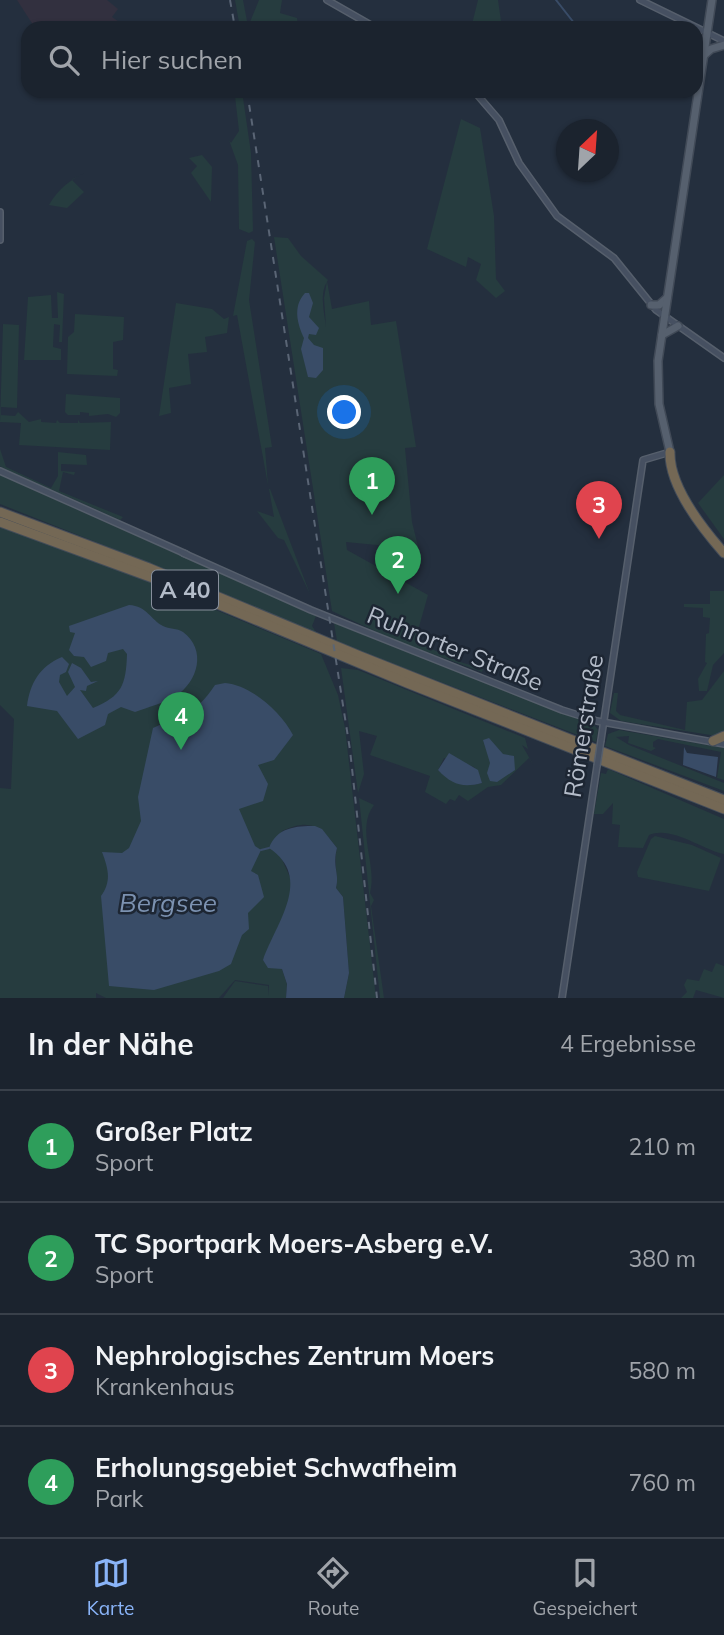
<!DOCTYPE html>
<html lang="de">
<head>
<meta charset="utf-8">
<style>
  body { margin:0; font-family:Mulish,sans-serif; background:#242b36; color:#f1f3f6 }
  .compass { position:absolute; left:556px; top:119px; width:63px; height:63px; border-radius:50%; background:#1b232e; box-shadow:0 2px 5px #0004; rotate:25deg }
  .you { position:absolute; left:345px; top:413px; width:24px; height:24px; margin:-18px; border:5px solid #fff; border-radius:50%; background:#1a73e8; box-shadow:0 0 0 10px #1a73e833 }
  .badge { display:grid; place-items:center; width:46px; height:46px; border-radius:50%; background:#8ab4f8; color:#fff; font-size:23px; font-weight:700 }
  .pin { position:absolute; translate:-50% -58px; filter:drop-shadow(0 2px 4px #0008) }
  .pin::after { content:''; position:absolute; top:37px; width:24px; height:21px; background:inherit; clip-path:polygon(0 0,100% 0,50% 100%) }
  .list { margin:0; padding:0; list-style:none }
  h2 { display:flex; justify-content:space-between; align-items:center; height:91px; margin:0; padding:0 28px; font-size:30px }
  h2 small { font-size:23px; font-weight:400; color:#a0a4aa }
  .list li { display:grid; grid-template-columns:46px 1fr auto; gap:21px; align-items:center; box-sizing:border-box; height:112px; padding:0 28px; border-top:2px solid #39404a }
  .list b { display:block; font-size:26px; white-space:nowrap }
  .list p { margin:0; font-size:23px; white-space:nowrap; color:#a0a4aa }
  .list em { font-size:23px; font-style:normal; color:#a0a4aa }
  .icon { flex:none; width:38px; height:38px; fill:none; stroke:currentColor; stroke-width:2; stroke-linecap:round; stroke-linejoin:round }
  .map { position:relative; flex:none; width:724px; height:998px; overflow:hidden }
  .search { position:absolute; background:#1b232e; box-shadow:0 2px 5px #0004; left:21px; right:21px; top:21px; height:77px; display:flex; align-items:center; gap:18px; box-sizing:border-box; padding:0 24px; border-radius:21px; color:#a0a4aa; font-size:26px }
  .sheet { height:539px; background:#1b232e }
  nav { display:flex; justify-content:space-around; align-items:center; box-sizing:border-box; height:98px; border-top:2px solid #39404a; background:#1b232e; font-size:19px; color:#a0a4aa }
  nav a { display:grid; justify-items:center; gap:4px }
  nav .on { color:#8ab4f8 }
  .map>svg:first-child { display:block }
  .medical { fill:#32303f }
  .green { fill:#263c3f; fill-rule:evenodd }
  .water { fill:#394c67 }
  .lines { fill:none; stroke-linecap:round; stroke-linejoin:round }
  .stream { stroke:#394c67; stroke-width:2 }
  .secondary-casing { stroke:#565f6c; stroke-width:8 }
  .primary-casing { stroke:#414a57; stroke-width:10 }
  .highway-casing { stroke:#434c59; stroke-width:11 }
  .secondary { stroke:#465061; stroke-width:5 }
  .primary { stroke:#56606e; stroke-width:7 }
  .highway { stroke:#746855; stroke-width:9 }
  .rail { stroke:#5a6575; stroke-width:2; stroke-dasharray:7 7; stroke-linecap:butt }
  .secondary-bridge-casing { stroke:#565f6c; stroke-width:8; stroke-linecap:butt }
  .secondary-bridge { stroke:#465061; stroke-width:5 }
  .labels { text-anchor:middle; stroke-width:5; stroke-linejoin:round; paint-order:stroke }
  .shield { fill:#1d2633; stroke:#878f9c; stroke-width:2 }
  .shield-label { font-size:23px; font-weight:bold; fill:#b4bcc9 }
  .street-label { font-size:24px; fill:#b4bcc9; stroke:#1d2633 }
  .water-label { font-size:26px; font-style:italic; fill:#7c92b1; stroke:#1d2633 }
</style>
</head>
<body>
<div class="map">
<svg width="724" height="998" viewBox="0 0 724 998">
  <rect width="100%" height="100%" fill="#242f3e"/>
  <path class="medical" d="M17 0H107L118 9 112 17 125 26 56 28 49 24 35 28Z"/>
  <g class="green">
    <path d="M235 0H243L247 21 250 22 259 0H282L280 13 297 18 298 28H240Z"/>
    <path d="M478 0H498L502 28H471Z"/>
    <path d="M240 91H242L251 153 253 231 249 233 239 229 238 165 229 140 231 143 239 131 235 96 240 97Z"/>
    <path d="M461 119 480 128 494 216 496 279 505 291 496 298 476 280 481 264 468 257 466 267 427 249Z"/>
    <path d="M202 155 212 167 211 202 191 173 197 166 189 158Z"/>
    <path d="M86 172 73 179 72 180 84 192 67 208 49 205C59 188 69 181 86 172Z"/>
    <path d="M274 237 288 238 301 256 328 280C319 293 324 311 326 327L324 298 327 281 332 309 369 301 371 325 396 321 416 447 405 448 412 522 420 554 403 562 401 558 387 551V546L346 542 347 550 428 595 415 641 457 661 483 669 482 672 394 640 332 611Z"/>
    <path d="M252 239 255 242 249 300 272 447 265 448 268 485 237 315 233 316 247 241Z"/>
    <path d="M57 292 64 294 62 342H59L60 325 54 324 53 347 61 349V360H24L28 297 51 295 52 318H58Z"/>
    <path d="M176 303 212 309 224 319 229 317 227 333 205 337 207 352 188 354 191 384 169 388 171 413 159 416Z"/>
    <path d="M75 314 124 317 123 340 113 342V369L118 370 117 376 67 374 68 337 74 332Z"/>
    <path d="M3 324 19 325 17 408 1 407V415L15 416 18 412 29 422 41 419V422L56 423 57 420 60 423H78V420L80 423 111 422 110 450 19 445 21 423 0 422Z"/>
    <path d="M66 394 120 398V413L116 417 108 414 89 416V413L80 412V415H68L65 412Z"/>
    <path d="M0 449 6 467 51 488 58 476V452L86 455 87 465 61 464V471L75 472 74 475 63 472 59 491 123 517 120 520 5 469 0 466Z"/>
    <path d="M0 475 316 616 312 626 318 635 179 575 0 504Z"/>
    <path d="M724 475V539L698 503Z"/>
    <path d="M269 489H270L310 594 284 540 278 538 257 511 274 517Z"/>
    <path d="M0 527 79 553 321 654 338 695 345 728 376 998H344L349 973 343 897 336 888C339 878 333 864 337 848 321 826 310 818 282 831L280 855 293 884 292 897 263 960 282 969 287 984 286 998H223L235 981 268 986V996L269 985 235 980 219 998H106L96 993V998H0V788L11 789 14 719 0 705Z"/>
    <path d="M710 591H724V653L713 665 707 691H699L698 679 707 663 705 662 706 634 709 633 710 618 703 617V608L684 607V604H710Z"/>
    <path d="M334 623 561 713 591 721 598 730 596 742 350 647 337 641Z"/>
    <path d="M341 668 358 670 525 738 528 749 522 745 534 766 529 758 501 785 488 787 468 801 459 795 455 801 450 799 446 804 425 792 430 776 370 755 377 736 359 731 364 774 358 793ZM444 758 474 767 482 783C463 788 453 782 438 770Z"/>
    <path d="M724 671V732L717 736 621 721 610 713 614 693H618L616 711 620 715 685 730 687 702 702 700Z"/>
    <path d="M619 730 724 748V780L717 778 721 752 658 739 653 742V747L656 748 651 751 628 743 629 736 616 737 629 745 724 783V791L605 746 608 734Z"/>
    <path d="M608 769 724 819V854C703 850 671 825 649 835L643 848 618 847 620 825 612 824 613 803 603 814H594L601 773 606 774Z"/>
    <path d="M359 798 374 805C355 829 378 866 370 893L374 900 371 906 384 998H380Z"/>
    <path d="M655 836 692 845 721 858 709 891 638 877 637 872 651 839Z"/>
    <path d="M716 963 724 966V998L696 990 693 998H681L687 992 684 985 687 979 699 981 704 969 712 972Z"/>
  </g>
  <g class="water">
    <path d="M305 293H309L313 303 309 317 319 328 316 335 309 334 308 338 314 345 323 348V370L316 378 308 377 301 349 304 338C298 325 292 307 305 293Z"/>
    <path d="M129 605C147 606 151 620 163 626 169 629 177 628 183 632 207 650 198 681 176 696 165 703 148 707 135 712L121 707 108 714 105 725 78 739 57 711 27 706C30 683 40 666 62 657L69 664 66 672 60 675 59 682 67 696 75 687 68 672 72 663 81 668 91 682 98 681 87 686 86 691 80 690 93 708C122 696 126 685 127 654L123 649 108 653 106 661 91 667 84 657 74 656 69 650 75 633 70 632 69 626Z"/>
    <path d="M225 683C251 685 281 712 293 735L274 760 258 765 268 784 263 801 239 809 255 846 261 850 251 871 258 875 264 897 248 913 249 929 242 935 231 964 219 971 154 990 109 986 101 896C112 881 108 868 102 852L122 853 129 848 141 821 138 797 153 728C184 714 194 716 215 685Z"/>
    <path d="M489 738 503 754 514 756 515 770 497 782 490 781 487 773 490 763 483 740Z"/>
    <path d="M684 747 687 753 718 757 716 777 683 765Z"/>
    <path d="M449 753 478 770 482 783C463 788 452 785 438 770Z"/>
    <path d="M315 826 322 829 337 848C332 867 340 874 336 888L343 897 349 973 344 998H286L287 984 282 969 268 968 263 960C276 923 314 878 269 848 277 827 296 826 315 826Z"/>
  </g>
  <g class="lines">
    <g class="stream">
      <path d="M556 0 578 28"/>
      <path d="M261 850 269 848"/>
    </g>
    <g class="secondary-casing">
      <g id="secondary">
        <path d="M327 0 376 28"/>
        <path d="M640 0 724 41"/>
        <path d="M474 91 499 120 519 163 557 216 614 258 656 310 724 358"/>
        <path d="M0 212V240"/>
        <path d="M0 471 186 554"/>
        <path d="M183 553 311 610 562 710 597 721 724 744"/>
        <path d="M601 740 643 460 670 452"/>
        <path d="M562 998 597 766"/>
      </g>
    </g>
    <g class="primary-casing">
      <g id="primary">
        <path d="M703 56 711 49 724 45"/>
        <path d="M651 305H659L667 298"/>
        <path d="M662 335 678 326"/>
        <path d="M670 452 659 404 658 361 712 0"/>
      </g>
    </g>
    <g class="highway-casing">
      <g id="highway">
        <path d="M670 452C669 486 702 528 724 553"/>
        <path d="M0 512 149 568 360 656 724 800"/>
        <path d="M0 522 172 585 407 683 724 809"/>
        <path d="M713 741 724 736"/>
      </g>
    </g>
    <use href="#secondary" class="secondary"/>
    <use href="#primary" class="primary"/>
    <use href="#highway" class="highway"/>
    <g class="rail">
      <path d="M230 0 235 28"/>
      <path d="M247 91 350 750 377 998"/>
    </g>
    <g class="secondary-bridge-casing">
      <path id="secondary-bridge" d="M597 766 601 740"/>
    </g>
    <use href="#secondary-bridge" class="secondary-bridge"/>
  </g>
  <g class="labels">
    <rect class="shield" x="152" y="570.5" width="66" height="39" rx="5"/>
    <g class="shield-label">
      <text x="185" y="598">A 40</text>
    </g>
    <g class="street-label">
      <text transform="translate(455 649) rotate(22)" y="8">Ruhrorter Straße</text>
      <text transform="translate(584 726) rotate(-81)" y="8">Römerstraße</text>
    </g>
    <g class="water-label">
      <text x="168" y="912">Bergsee</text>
    </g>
  </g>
</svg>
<svg class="compass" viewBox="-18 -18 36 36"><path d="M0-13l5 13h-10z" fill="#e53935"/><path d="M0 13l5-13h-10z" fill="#a0a4aa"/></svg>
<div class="you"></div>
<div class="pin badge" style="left:372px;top:515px;background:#2e9e5b">1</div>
<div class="pin badge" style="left:398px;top:594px;background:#2e9e5b">2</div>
<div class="pin badge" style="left:599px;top:539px;background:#e0444e">3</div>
<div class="pin badge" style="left:181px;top:750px;background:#2e9e5b">4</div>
<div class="search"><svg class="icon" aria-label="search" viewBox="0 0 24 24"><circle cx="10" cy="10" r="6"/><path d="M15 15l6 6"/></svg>Hier suchen</div>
</div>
<section class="sheet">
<h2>In der Nähe<small>4 Ergebnisse</small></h2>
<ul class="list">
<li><span class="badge" style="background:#2e9e5b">1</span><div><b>Großer Platz</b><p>Sport</p></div><em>210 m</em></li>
<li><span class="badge" style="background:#2e9e5b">2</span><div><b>TC Sportpark Moers-Asberg e.V.</b><p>Sport</p></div><em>380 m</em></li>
<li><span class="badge" style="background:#e0444e">3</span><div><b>Nephrologisches Zentrum Moers</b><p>Krankenhaus</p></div><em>580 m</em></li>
<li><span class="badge" style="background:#2e9e5b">4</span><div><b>Erholungsgebiet Schwafheim</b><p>Park</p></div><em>760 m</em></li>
</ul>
</section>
<nav>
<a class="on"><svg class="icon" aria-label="map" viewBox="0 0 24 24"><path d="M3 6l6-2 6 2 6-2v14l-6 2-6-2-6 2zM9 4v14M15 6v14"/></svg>Karte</a>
<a><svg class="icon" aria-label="directions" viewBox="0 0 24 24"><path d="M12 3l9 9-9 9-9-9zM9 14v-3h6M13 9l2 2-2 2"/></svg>Route</a>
<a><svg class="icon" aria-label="saved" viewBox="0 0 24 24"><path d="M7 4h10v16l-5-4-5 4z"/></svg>Gespeichert</a>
</nav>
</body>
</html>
